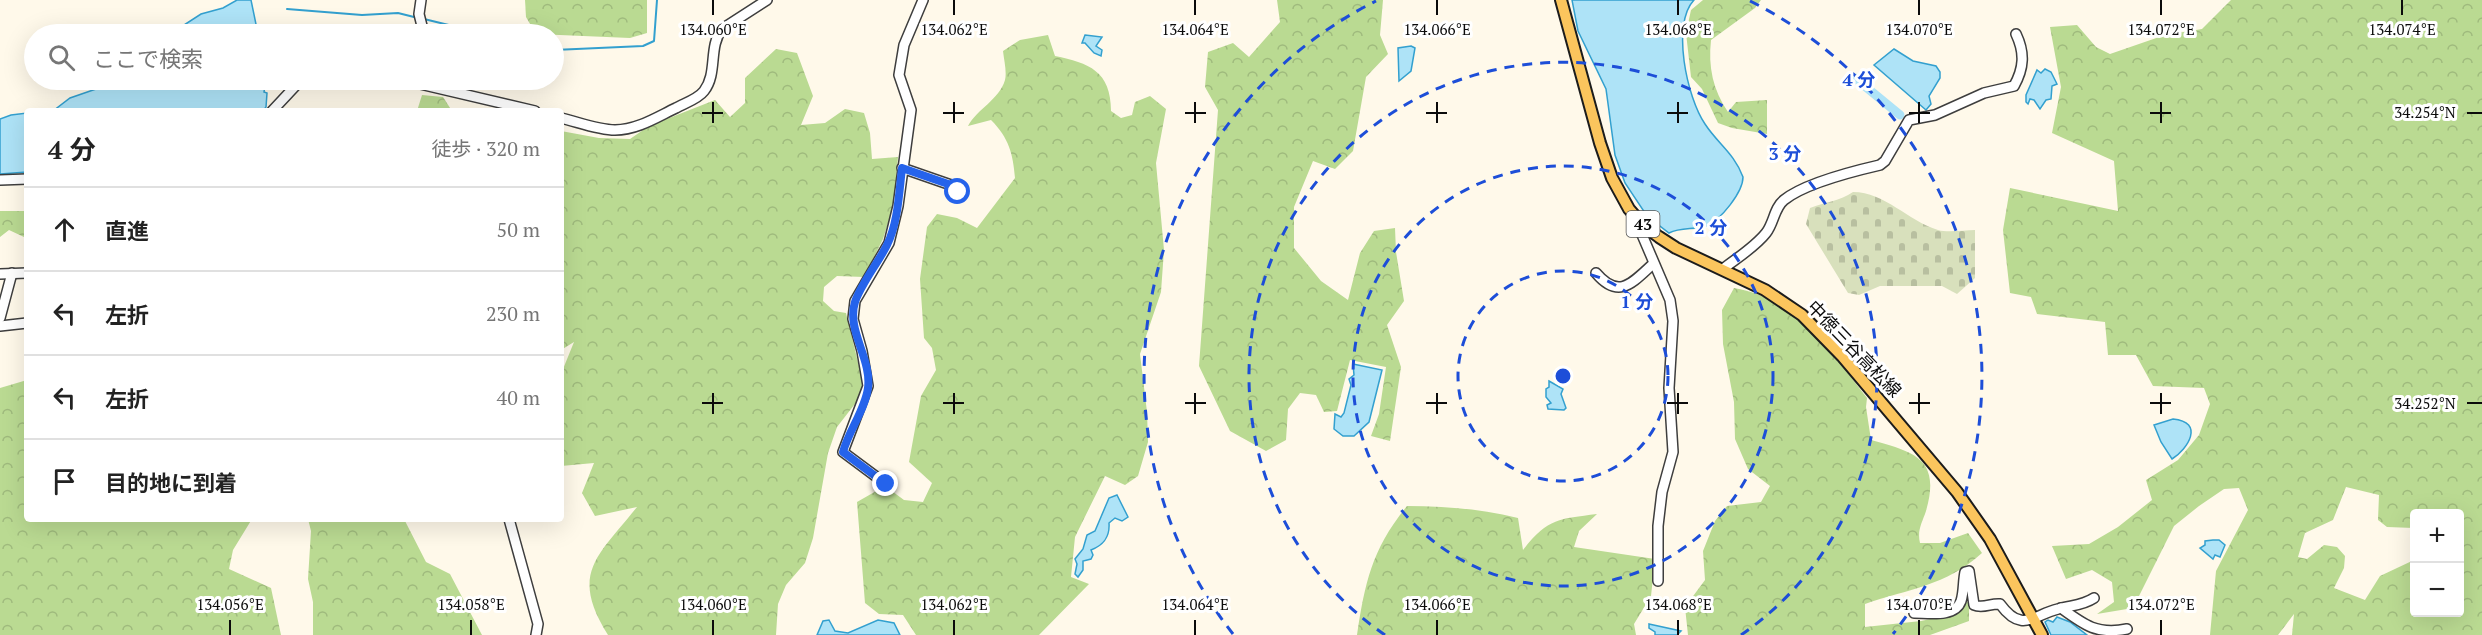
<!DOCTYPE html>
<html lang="ja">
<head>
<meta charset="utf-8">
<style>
  body { margin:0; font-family:"PT Serif","Noto Sans JP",serif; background:#f6f6f6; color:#222 }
  .controls { position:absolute; right:18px; bottom:18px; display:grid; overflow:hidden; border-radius:6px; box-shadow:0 6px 24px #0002 }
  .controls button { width:54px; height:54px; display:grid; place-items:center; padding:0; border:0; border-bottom:2px solid #e0e0e0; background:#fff; color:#222; font:30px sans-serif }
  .stop { position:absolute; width:18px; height:18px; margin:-14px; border:4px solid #2563eb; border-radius:50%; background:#fff }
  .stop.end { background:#2563eb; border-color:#fff; box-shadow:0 2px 6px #0008 }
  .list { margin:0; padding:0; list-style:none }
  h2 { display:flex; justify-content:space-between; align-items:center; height:78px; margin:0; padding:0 24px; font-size:26px }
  h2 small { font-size:20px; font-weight:400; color:#767676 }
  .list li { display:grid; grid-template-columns:39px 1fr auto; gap:18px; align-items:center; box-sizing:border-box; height:84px; padding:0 24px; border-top:2px solid #e0e0e0 }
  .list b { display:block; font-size:22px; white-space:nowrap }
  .list em { font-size:20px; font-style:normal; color:#767676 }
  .icon { flex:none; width:33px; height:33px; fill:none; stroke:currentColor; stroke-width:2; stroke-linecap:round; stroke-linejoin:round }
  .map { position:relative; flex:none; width:2482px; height:635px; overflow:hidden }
  .search { position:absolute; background:#fff; box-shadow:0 6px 24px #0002; left:24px; top:24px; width:540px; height:66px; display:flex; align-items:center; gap:15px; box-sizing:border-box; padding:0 21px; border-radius:33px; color:#767676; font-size:22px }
  .panel { position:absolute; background:#fff; box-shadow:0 6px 24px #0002; left:24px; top:108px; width:540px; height:414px; border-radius:6px }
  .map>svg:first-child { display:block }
  .forest { fill:url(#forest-crowns); fill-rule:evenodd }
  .cemetery { fill:url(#cemetery-stones) }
  .water { fill:#aee3f7; stroke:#33a0cf; stroke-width:1.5 }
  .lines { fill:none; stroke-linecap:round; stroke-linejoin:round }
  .stream { stroke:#33a0cf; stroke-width:2 }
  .canal { stroke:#aee3f7; stroke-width:9 }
  .minor-casing { stroke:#3e3e3e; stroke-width:12 }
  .major-casing { stroke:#1c1c1c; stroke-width:14 }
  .minor { stroke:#fff; stroke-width:9 }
  .major { stroke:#fbc55d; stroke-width:10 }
  .route { stroke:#2563eb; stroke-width:8 }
  .ticks { fill:none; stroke:#0b0b0b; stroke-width:2 }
  .ring { fill:none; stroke:#1d4ed8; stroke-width:3; stroke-dasharray:10 8 }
  .labels { text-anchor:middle; stroke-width:6; stroke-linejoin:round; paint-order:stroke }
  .shield { fill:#fff; stroke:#545454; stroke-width:1.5 }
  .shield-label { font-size:16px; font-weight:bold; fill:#0b0b0b }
  .street-label { font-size:18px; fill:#0b0b0b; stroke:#fff }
  .ticks-label { font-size:15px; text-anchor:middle; fill:#0b0b0b; stroke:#fff; stroke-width:6; stroke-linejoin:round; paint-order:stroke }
  .centre { fill:#1d4ed8; stroke:#fff; stroke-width:3 }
  .ring-label { font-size:18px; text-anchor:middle; font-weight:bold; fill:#1d4ed8; stroke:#fff; stroke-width:6; stroke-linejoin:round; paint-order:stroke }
</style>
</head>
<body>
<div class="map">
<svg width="2482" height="635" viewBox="0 0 2482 635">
  <defs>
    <pattern id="forest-crowns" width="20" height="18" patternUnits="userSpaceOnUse" patternTransform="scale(1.5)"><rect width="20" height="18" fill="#bada92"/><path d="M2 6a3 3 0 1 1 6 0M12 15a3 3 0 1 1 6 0" fill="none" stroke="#9fba7d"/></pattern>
    <pattern id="cemetery-stones" width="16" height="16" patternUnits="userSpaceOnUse" patternTransform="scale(1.5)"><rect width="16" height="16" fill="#d8e0bc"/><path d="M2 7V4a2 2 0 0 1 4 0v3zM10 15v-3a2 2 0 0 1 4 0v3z" fill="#b8bfa0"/></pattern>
  </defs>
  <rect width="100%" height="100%" fill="#fff9ea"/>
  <g class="forest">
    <path d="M525 0H647V33L630 38 536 34 526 17Z"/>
    <path d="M1277 0H1383L1380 35 1388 54 1366 77 1353 151 1335 169 1313 161 1294 207V248L1321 281 1348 300 1360 253 1374 231 1395 228 1396 252 1404 301 1387 325 1401 367 1390 441 1371 436 1379 414 1386 367 1350 360 1337 411 1324 412 1316 395 1300 393 1288 409 1286 440 1266 451 1230 431 1199 366 1218 110 1205 87 1208 52 1233 43 1249 57 1280 22Z"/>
    <path d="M1703 0H1761L1755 8 1711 40C1708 67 1713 90 1728 112L1736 102 1767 100V134L1732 128 1718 123 1702 89 1691 77 1686 33 1691 10Z"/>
    <path d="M2231 0H2482V635H2292L2294 614 2278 635H2210L2216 571 2248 510 2239 488 2224 489 2199 506 2174 526 2133 608 2097 614 2114 602 2112 582 2092 570 2066 579 2052 546 2089 544 2118 527 2152 500 2146 480 2178 460 2199 435 2210 404 2204 388 2153 386 2136 355H2108L2105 322 2037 314 2031 297 2010 293 2003 230 2010 188 2118 211 2114 161 2052 133 2061 87 2050 27 2077 25 2096 47 2110 54 2165 35 2202 29ZM2346 487 2379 495 2378 520 2387 527 2414 528V514H2460V612H2414V560L2380 576 2365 600 2334 588 2344 568 2345 556 2337 547 2324 545 2307 559 2298 557 2305 533 2333 520Z"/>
    <path d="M1048 35 1055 56C1089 63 1111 71 1111 111L1121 118 1132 115 1135 102 1150 96 1166 109 1156 163 1164 250 1161 292 1140 354 1147 412 1148 442 1138 476 1125 485 1105 476 1075 537 1071 577 1089 584 1039 635H916L903 615 879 614 865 603 857 502 885 486 904 500 923 502 932 483 909 462 921 396 936 370 932 348 924 338 920 279 927 227 937 214 957 218 977 228 1015 178C1013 154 1009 138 991 120L968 126C977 109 999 100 1005 80 1007 72 1004 60 1003 51L1020 40Z"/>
    <path d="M776 49 797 53 813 96 801 125 825 123 845 109 864 113 870 133 872 159 898 157 894 204 883 239 864 277 837 276 824 287 823 301 834 311 846 313 865 391 837 427 828 453 813 538 805 563 786 585 778 604 776 635H608C569 573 598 556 637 507L595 516 582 493 594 463 561 466V374L574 342 561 350V131L599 138 630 139 649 126 715 100 730 117 745 103V78Z"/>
    <path d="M422 95 443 97 452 111H417Z"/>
    <path d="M0 211H27V266L24 237 9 230 0 237Z"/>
    <path d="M1734 288C1795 298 1831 351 1867 398L1866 407 1871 440C1915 452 1941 459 1926 511 1922 523 1917 530 1920 543H1940L1968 533 1982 553C1946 586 1908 589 1865 604V627L1921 621 1958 613 1969 600V621L1930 635H1688L1685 607 1705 580 1703 551 1715 521 1727 506 1761 502 1770 486 1748 469 1735 439 1734 402 1723 344 1722 310Z"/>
    <path d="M27 380V519H252L233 550 229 569 271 588 281 635H0V388Z"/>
    <path d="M1407 506C1445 506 1481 509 1518 518L1523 550C1548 518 1559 519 1597 514L1579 531 1574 547 1655 559 1651 596 1634 624 1636 635H1357C1365 582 1372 549 1407 506Z"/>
    <path d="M308 519H404L426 562 450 574 482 635H313V602L308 579 311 531Z"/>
  </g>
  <path class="cemetery" d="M1853 192C1885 192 1908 221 1938 230 1948 233 1964 230 1975 230V278L1957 294 1942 286H1880L1859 295 1848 293 1806 224 1810 208C1825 202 1840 201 1853 192Z"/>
  <g class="water">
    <path d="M237 0H251L258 34H170L201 14 223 8Z"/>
    <path d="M1572 0H1694C1671 24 1687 98 1705 124 1718 144 1734 153 1743 177 1743 192 1721 220 1706 226 1694 230 1681 227 1669 233L1647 216 1625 183 1615 155 1606 89 1578 31Z"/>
    <path d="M1085 35 1102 37 1096 46 1102 50 1101 56 1094 53 1085 43H1082Z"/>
    <path d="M1411 46 1415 48 1411 71 1399 81 1398 48Z"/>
    <path d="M1894 49 1913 61 1936 66 1940 72V78L1929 96 1931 104 1926 110 1874 65Z"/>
    <path d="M2045 69 2051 72 2057 84 2052 86 2051 99 2046 100 2040 109 2034 100 2030 99 2028 104 2026 102V95L2037 70 2041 73Z"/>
    <path d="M122 80H266L264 92 267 93 266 107 263 111H53L70 98Z"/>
    <path d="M27 113V172L0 174V119L11 115Z"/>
    <path d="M1353 364 1382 370 1369 422 1354 436H1343L1334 429 1335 414 1341 417 1344 413 1351 385 1349 379 1354 375Z"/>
    <path d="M1549 381 1563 389 1561 394 1566 408 1564 410 1548 409 1547 405 1551 403 1546 397V389L1549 387Z"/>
    <path d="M2173 419C2205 422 2188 449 2172 459L2161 442 2154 425Z"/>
    <path d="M1117 495 1128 517 1122 521 1115 518 1109 523C1110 537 1104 545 1091 550L1093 555 1091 559 1083 561V570L1078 577 1075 574 1077 564 1075 559 1083 549 1087 535 1095 531 1109 498Z"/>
    <path d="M2213 540H2219L2225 545 2220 557 2215 555 2213 559 2200 548 2205 545V541Z"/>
    <path d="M2057 617 2070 622 2087 635H2051L2045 622 2048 620 2053 622Z"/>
    <path d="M829 620 835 631 848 633 878 620 894 623 900 635H817L823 621Z"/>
    <path d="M1649 624 1681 631 1677 635H1655V632L1649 628Z"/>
  </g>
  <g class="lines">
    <g class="stream">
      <path d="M287 9 362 15 398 13 418 18"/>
      <path d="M424 19 457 27 474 34"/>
      <path d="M554 50 643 46 654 41 657 0"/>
    </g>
    <path class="canal" d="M1855 78 1900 115"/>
    <g class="minor-casing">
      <g id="minor">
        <path d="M421 0 419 14 424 34"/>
        <path d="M403 80 535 111"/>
        <path d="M272 111 301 80"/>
        <path d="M561 118C578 122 598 130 615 130 637 130 657 117 676 108 685 103 698 99 704 91 718 73 708 47 722 29L767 0"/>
        <path d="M902 168 951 185 958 192"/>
        <path d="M0 180 27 179"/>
        <path d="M1643 225 1640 230 1670 300 1673 321 1669 388 1673 452 1662 492 1658 526V581"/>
        <path d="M1723 269C1737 258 1755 247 1766 233 1774 223 1774 208 1784 200 1805 183 1854 171 1880 165L1885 161 1909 120 1935 115 1984 93 2014 86C2024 68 2025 53 2016 34"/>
        <path d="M1596 273C1619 300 1632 283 1653 264"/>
        <path d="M0 274 27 273"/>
        <path d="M0 318 12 273"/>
        <path d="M0 326 27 323"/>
        <path d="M886 484 843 452 868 386 862 351 853 319 855 301 889 243 898 206 911 110 899 75 904 45 923 0"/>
        <path d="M509 519 538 624 536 635"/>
        <path d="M2061 608C2084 625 2097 635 2127 629"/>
        <path d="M1914 613C1928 613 1955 618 1961 601 1964 592 1963 581 1965 572L1969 571 1974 605C1983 609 1991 603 2000 604 2022 634 2033 615 2058 609 2071 605 2082 606 2094 598"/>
      </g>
    </g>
    <g class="major-casing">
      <path id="major" d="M1561 0 1600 143 1612 178 1629 209 1643 225 1659 237 1676 248 1765 290 1802 315 1842 356 1957 492 1990 539 2042 635"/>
    </g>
    <use href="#minor" class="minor"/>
    <use href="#major" class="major"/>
  </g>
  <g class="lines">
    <path class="route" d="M886 484 843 452C849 430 865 410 868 388 872 359 846 330 855 302 861 284 878 263 887 245 898 223 899 193 902 168L951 185 958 192"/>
  </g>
  <path class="ticks" d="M713 0V15M954 0V15M1195 0V15M1437 0V15M1678 0V15M1919 0V15M2161 0V15M2402 0V15M713 102V123M954 102V123M1195 102V123M1437 102V123M1678 102V123M1919 102V123M2161 102V123M702 113H723M943 113H964M1185 113H1206M1426 113H1447M1667 113H1688M1909 113H1930M2150 113H2171M2467 113H2482M713 393V414M954 393V414M1195 393V414M1437 393V414M1678 393V414M1919 393V414M2161 393V414M702 403H723M943 403H964M1185 403H1206M1426 403H1447M1667 403H1688M1909 403H1930M2150 403H2171M2467 403H2482M230 620V635M471 620V635M713 620V635M954 620V635M1195 620V635M1437 620V635M1678 620V635M1919 620V635M2161 620V635"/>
  <g class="ring">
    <circle cx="1563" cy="376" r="105"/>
    <circle cx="1563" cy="376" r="210"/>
    <path d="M1385 635A314 314 0 1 1 1741 635"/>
    <path d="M1233 634A419 419 0 0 1 1376 1M1750 1A419 419 0 0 1 1893 634"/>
  </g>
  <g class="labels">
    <rect class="shield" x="1626.5" y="211" width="33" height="26" rx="4.5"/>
    <g class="shield-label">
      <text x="1643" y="230">43</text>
    </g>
    <g class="street-label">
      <text transform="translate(1854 349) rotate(46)" y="6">中徳三谷高松線</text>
    </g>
  </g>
  <g class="ticks-label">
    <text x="713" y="35">134.060°E</text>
    <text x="954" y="35">134.062°E</text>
    <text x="1195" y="35">134.064°E</text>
    <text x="1437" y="35">134.066°E</text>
    <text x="1678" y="35">134.068°E</text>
    <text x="1919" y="35">134.070°E</text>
    <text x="2161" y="35">134.072°E</text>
    <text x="2402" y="35">134.074°E</text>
    <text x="2425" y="118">34.254°N</text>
    <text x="2425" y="409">34.252°N</text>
    <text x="230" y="610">134.056°E</text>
    <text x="471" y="610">134.058°E</text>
    <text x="713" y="610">134.060°E</text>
    <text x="954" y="610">134.062°E</text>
    <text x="1195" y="610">134.064°E</text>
    <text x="1437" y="610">134.066°E</text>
    <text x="1678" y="610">134.068°E</text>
    <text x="1919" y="610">134.070°E</text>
    <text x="2161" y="610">134.072°E</text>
  </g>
  <circle cx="1563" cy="376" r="9" class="centre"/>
  <g class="ring-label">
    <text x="1859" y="86">4 分</text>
    <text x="1785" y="160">3 分</text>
    <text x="1711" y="234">2 分</text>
    <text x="1637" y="308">1 分</text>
  </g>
</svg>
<div class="controls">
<button>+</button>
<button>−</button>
</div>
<div class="stop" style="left:958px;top:192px"></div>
<div class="stop end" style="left:886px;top:484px"></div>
<div class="search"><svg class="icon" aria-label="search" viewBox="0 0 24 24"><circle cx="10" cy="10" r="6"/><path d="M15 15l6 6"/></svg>ここで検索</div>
<section class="panel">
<h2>4 分<small>徒歩 · 320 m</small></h2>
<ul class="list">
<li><svg class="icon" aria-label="ahead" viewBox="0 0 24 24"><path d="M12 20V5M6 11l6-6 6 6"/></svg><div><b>直進</b></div><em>50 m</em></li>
<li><svg class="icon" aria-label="left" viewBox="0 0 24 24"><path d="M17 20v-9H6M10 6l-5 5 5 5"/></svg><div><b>左折</b></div><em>230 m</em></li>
<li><svg class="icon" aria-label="left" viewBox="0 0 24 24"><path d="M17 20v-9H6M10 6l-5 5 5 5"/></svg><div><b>左折</b></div><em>40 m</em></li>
<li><svg class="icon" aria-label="arrive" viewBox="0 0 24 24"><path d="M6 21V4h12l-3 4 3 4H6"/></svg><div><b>目的地に到着</b></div></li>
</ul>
</section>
</div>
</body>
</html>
